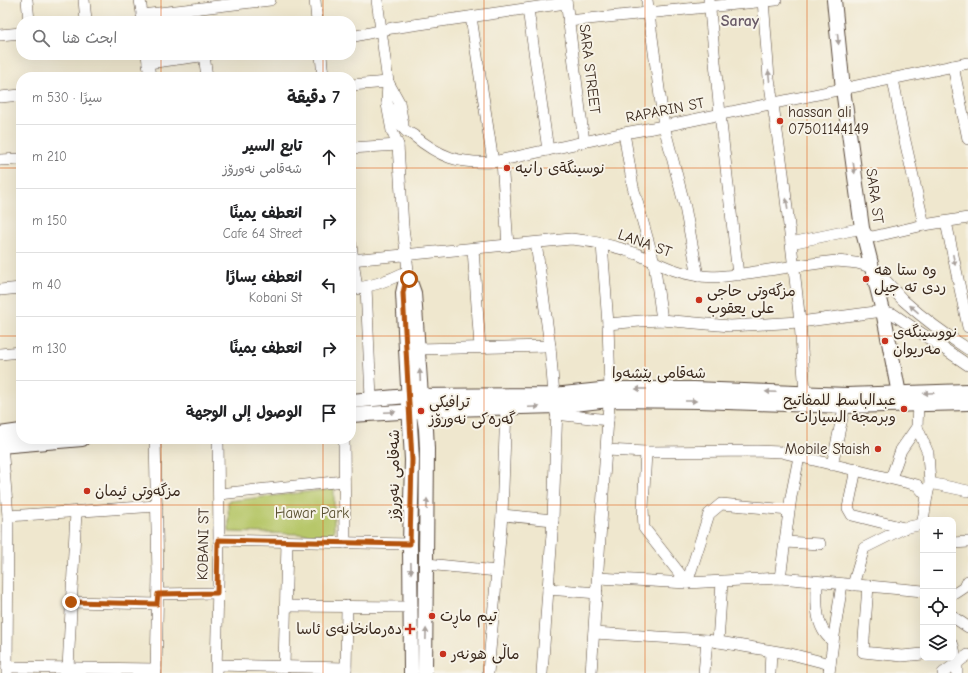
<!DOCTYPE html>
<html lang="ar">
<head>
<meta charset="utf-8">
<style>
  body { margin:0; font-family:"Comic Neue","Playpen Sans Arabic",sans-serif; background:#f2f2f2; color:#202124; direction:rtl }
  .controls { position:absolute; right:12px; bottom:12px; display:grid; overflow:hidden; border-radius:8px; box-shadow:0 4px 16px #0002 }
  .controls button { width:36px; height:36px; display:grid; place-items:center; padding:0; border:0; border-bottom:1px solid #e0e0e0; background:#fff; color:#202124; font:20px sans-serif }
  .stop { position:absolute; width:12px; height:12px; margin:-9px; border:3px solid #b45309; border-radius:50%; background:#fff }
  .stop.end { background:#b45309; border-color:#fff; box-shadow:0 1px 4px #0008 }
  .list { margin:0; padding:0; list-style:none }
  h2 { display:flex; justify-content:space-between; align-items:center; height:52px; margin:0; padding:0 16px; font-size:17px }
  h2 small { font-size:13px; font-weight:400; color:#757577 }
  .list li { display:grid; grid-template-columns:26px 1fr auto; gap:12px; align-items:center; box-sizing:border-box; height:64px; padding:0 16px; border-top:1px solid #e0e0e0 }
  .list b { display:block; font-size:15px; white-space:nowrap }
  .list p { margin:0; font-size:13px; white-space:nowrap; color:#757577 }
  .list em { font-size:13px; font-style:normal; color:#757577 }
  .icon { flex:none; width:22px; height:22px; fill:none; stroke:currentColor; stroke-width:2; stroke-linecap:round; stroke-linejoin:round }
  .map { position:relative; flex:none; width:968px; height:673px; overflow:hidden; direction:ltr }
  .search { position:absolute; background:#fff; box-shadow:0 4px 16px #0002; left:16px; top:16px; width:340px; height:44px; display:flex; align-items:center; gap:10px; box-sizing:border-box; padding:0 14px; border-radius:16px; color:#757577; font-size:15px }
  .panel { position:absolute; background:#fff; box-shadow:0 4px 16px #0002; left:16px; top:72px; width:340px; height:372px; border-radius:16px; direction:rtl }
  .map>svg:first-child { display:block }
  .green { fill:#b7c76a; stroke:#797844 }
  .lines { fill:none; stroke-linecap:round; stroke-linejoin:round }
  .minor-casing { stroke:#564638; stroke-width:12 }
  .major-casing { stroke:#564638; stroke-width:16 }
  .minor { stroke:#fff; stroke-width:11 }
  .major { stroke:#fff; stroke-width:14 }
  .oneway { fill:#a79f9a }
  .route { stroke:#b45309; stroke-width:5 }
  .grid { fill:none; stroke:#df570d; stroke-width:1; stroke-opacity:0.55 }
  .poi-dot { fill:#c8321e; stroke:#f7f3e8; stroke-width:1.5 }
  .labels { text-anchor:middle; stroke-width:4; stroke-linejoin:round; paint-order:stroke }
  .street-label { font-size:15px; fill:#3b2a1e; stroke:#f7f3e8 }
  .poi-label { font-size:15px; fill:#3b2a1e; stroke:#f7f3e8; text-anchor:start }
  .park-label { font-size:15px; fill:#5a5131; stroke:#f7f3e8 }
  .neighbourhood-label { font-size:16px; font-weight:bold; fill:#695a67; stroke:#f7f3e8 }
</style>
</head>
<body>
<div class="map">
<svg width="968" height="673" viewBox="0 0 968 673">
  <rect width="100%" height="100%" fill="#f7f3e8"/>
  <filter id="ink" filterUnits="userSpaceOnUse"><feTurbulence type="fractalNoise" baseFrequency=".025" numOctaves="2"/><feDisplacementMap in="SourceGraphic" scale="8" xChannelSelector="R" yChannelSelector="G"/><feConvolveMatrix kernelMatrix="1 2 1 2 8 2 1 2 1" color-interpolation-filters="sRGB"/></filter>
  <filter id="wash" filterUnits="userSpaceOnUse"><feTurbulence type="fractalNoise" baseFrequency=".012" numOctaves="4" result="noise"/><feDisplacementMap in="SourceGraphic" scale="16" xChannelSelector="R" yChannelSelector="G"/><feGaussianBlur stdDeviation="0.9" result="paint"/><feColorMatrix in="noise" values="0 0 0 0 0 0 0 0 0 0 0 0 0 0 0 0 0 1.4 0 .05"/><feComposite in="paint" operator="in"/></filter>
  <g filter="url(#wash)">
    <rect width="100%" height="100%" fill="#efe7ce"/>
    <path class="green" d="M334 489V535L229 532 228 501Z"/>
  </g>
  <g filter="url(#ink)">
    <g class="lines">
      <g class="minor-casing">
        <g id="minor">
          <path d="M27 0 29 21"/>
          <path d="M84 0 86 21"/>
          <path d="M140 0 143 20"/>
          <path d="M315 0 317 21"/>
          <path d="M377 0 388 82 387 104 392 131 398 145 403 227 409 279"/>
          <path d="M566 0 584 142"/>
          <path d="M647 0 664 126 685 207 698 276"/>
          <path d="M709 0 720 114 738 275"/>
          <path d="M763 0 769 78 783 173 800 322 805 393"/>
          <path d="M528 9 548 150"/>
          <path d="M142 15 270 0"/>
          <path d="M471 17 493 162"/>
          <path d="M568 21 776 0"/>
          <path d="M0 35 21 33"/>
          <path d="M351 37 392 28 566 3"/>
          <path d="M147 55 150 77"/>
          <path d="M204 55 207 77"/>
          <path d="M321 55 323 77"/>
          <path d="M148 63 208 55"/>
          <path d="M953 66 968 139"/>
          <path d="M893 79 903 132 924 225"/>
          <path d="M388 82 399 102 403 124"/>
          <path d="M351 85 388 82"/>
          <path d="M0 97 21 95"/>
          <path d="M387 104C393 112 398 123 405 130 407 132 410 133 413 135 440 157 458 164 493 162L624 133 664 126 968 63"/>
          <path d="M624 133 633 187 654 262 662 320"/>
          <path d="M351 148 398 145"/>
          <path d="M0 160 21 159"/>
          <path d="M502 161 508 246"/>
          <path d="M946 222 968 327"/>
          <path d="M536 243 550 346 554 395"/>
          <path d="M791 243 862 228 867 235 872 237 924 225 968 218"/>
          <path d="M351 245 357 289"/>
          <path d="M473 249 480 347"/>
          <path d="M351 260 571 239C593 241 616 246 637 254 656 262 673 272 694 275 714 279 734 275 755 272 782 268 809 264 837 261 848 262 862 262 872 269 885 276 893 291 904 301 924 319 946 335 968 349"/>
          <path d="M366 287 371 398"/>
          <path d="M351 289C371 287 390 280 408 271"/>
          <path d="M0 290 21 288"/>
          <path d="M608 324 640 321 662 320 730 326 800 322 883 311 893 314 968 365"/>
          <path d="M418 349 550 346"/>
          <path d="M0 354 21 352"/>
          <path d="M556 414 608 420"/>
          <path d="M917 427 928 453 930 483 927 496"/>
          <path d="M155 439 158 575 156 673"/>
          <path d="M344 439 345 543"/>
          <path d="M2 446 8 516 7 673"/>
          <path d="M606 450 646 452 757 451 781 452 917 485 927 496 923 520"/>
          <path d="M646 452 643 508 644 528 687 583"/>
          <path d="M832 465 846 399"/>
          <path d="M856 469 848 508 852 515 904 528"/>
          <path d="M891 478 901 450 917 427 918 403"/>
          <path d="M930 483 968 491"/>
          <path d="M219 494 344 481"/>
          <path d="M502 515 553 520"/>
          <path d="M8 516 157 506"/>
          <path d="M219 540 410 544"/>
          <path d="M785 542 820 544"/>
          <path d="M953 543 968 542"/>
          <path d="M427 564 497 571"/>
          <path d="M598 578 687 583 780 578 923 591"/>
          <path d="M780 578 791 497 799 457"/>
          <path d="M817 582C817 597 815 616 823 630 825 634 829 638 833 642"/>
          <path d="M687 583 709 514 721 504 789 510"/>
          <path d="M853 585 864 548 904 528 923 524"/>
          <path d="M868 586 863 652 902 656 923 654"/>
          <path d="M548 589 597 593"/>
          <path d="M953 593H956L965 587 968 581"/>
          <path d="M158 594 217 593"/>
          <path d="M71 602 157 604"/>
          <path d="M286 606 411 607"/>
          <path d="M953 617 968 627"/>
          <path d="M594 633 707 640 791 654 830 664"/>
          <path d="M718 642 722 582"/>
          <path d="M953 645 957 662V673"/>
          <path d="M217 665 346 668"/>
          <path d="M7 667 156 669"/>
          <path d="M284 667 287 542"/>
          <path d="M68 668 76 512"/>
          <path d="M216 673 219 540 218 439"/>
          <path d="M346 673 347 606"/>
          <path d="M488 673 502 515 506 408"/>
          <path d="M542 673 553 520 557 406"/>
          <path d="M591 673 610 389 608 324 602 244"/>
          <path d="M704 673 707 640"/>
          <path d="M770 673 771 651"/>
          <path d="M829 673 833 642 842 584"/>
          <path d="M943 673 968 655"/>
        </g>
      </g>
      <g class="major-casing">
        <g id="major">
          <path d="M834 0 843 89 862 228 883 311 899 394"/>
          <path d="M351 401 408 396 554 395 610 389H694L847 395 968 391"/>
          <path d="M351 415 450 409 557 406 609 400 699 401 845 406 968 403"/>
          <path d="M0 434 21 431"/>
          <path d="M0 446 82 439"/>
          <path d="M411 673 410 544 412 460 403 293 405 284 409 279 414 293 421 396 426 429 427 449 425 673"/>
        </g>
      </g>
      <use href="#minor" class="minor"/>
      <use href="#major" class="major"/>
    </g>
    <defs><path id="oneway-solid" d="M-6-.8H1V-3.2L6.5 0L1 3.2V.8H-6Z"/></defs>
    <g class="oneway">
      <use href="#oneway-solid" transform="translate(838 39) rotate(84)"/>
      <use href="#oneway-solid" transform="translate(769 76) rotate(-96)"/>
      <use href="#oneway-solid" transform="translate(854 168) rotate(82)"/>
      <use href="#oneway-solid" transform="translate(787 204) rotate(-97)"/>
      <use href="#oneway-solid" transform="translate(954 260) rotate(78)"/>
      <use href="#oneway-solid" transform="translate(914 309) rotate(-140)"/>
      <use href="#oneway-solid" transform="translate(420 375) rotate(-93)"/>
      <use href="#oneway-solid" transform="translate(641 389) rotate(-180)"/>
      <use href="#oneway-solid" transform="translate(771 392) rotate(-178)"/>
      <use href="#oneway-solid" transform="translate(929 393) rotate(178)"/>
      <use href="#oneway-solid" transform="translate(691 401)"/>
      <use href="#oneway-solid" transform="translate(534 407) rotate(-3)"/>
      <use href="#oneway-solid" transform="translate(390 412) rotate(-3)"/>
      <use href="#oneway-solid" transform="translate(427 504) rotate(-90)"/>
      <use href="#oneway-solid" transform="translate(411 568) rotate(89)"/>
      <use href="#oneway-solid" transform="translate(426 634) rotate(-89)"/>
    </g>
  </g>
  <g class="lines" filter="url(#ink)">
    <path class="route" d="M71 602 157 604 158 594 217 593 218 540 410 544 412 460 403 293 405 284 409 279"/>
  </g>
  <path class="grid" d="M161 0V21M323 0V21M484 0V673M645 0V673M807 0V673M161 55V77M323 55V77M0 168H21M351 168H968M0 336H21M351 336H968M161 439V673M323 439V673M0 505H968"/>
  <g class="poi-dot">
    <circle cx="780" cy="121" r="4"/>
    <circle cx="507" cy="168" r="4"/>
    <circle cx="866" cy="279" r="4"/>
    <circle cx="699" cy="300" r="4"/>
    <circle cx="885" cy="341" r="4"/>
    <circle cx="904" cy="409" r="4"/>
    <circle cx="421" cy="411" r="4"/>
    <circle cx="878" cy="449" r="4"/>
    <circle cx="87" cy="491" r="4"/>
    <circle cx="432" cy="616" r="4"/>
    <path d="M408 623h4v4h4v4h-4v4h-4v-4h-4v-4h4z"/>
    <circle cx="443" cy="654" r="4"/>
  </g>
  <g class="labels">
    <g class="street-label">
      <text transform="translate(590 69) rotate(83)" y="5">SARA STREET</text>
      <text transform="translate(665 110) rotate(-11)" y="5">RAPARIN ST</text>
      <text transform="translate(875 196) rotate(82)" y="5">SARA ST</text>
      <text transform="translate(645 243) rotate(20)" y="5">LANA ST</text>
      <text x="659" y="378">شەقامی پێشەوا</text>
      <text transform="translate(394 475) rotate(-90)" y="5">شەقامی نەورۆز</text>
      <text transform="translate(203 544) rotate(-89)" y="5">KOBANI ST</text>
    </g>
    <g class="poi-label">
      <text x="788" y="117">hassan ali<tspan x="788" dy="17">07501144149</tspan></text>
      <text x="515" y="173">نوسينگةى رانيه</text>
      <text x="874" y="275">وه ستا هه<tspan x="874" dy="17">ردى ته جيل</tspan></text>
      <text x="707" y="296">مزگەوتی حاجی<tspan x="707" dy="17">علی یعقوب</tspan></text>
      <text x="893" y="337">نووسینگەی<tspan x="893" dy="17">مەریوان</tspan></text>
      <text x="896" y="405" text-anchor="end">عبدالباسط للمفاتيح<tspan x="896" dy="17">وبرمجة السيارات</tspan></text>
      <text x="429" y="407">ترافیکی<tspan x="429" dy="17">گەرەکی نەورۆز</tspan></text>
      <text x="870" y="454" text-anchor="end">Mobile Staish</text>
      <text x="95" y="496">مزگەوتی ئیمان</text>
      <text x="440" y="621">تیم ماڕت</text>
      <text x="402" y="634" text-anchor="end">دەرمانخانەی ئاسا</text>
      <text x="451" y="659">ماڵی هونەر</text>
    </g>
    <g class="park-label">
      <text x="312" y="518">Hawar Park</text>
    </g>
    <g class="neighbourhood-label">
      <text x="740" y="26">Saray</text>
    </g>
  </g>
</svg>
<div class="controls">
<button>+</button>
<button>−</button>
<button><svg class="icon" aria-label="locate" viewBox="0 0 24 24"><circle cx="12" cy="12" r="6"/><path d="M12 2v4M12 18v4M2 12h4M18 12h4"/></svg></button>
<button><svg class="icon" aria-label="layers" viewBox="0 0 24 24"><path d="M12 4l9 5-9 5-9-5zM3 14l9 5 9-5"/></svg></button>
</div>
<div class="stop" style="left:409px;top:279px"></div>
<div class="stop end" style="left:71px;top:602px"></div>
<div class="search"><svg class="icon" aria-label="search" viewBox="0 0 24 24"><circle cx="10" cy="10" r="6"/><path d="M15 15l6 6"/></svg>ابحث هنا</div>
<section class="panel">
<h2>7 دقيقة<small>سيرًا · 530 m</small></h2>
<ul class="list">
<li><svg class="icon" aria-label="ahead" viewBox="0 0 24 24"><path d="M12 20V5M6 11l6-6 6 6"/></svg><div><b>تابع السير</b><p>شەقامی نەورۆز</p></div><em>210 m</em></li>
<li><svg class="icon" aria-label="right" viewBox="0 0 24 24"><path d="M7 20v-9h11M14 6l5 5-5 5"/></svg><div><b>انعطف يمينًا</b><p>Cafe 64 Street</p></div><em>150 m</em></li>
<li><svg class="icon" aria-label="left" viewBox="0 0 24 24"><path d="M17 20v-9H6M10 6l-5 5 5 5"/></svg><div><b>انعطف يسارًا</b><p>Kobani St</p></div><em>40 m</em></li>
<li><svg class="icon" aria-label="right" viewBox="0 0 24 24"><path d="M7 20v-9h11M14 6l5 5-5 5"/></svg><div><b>انعطف يمينًا</b></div><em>130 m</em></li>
<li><svg class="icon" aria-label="arrive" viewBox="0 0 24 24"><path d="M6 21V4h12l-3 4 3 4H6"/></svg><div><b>الوصول إلى الوجهة</b></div></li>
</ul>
</section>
</div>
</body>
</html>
